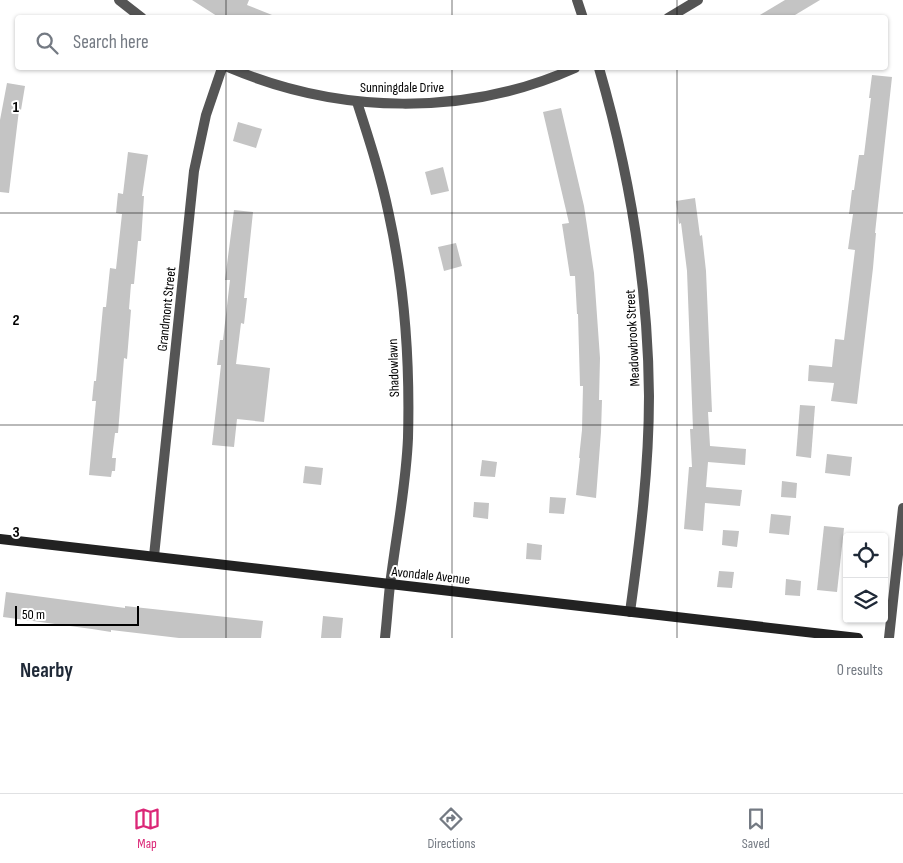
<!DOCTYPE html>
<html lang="en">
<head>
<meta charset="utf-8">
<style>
  body { margin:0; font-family:"Sofia Sans Condensed",sans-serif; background:#f2f2f3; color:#1f2937 }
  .controls { position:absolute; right:15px; bottom:15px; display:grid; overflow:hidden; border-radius:5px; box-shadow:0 1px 4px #0004 }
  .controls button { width:45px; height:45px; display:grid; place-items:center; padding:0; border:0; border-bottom:1px solid #e0e1e3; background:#fff; color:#1f2937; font:25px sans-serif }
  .scale { position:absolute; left:15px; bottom:12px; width:124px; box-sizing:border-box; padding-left:5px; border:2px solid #000; border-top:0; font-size:14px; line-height:18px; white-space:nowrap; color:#000; -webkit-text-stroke:4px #fff; paint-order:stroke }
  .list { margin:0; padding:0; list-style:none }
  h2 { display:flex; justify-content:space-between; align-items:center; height:65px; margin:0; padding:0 20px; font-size:21px }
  h2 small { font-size:16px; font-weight:400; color:#747a83 }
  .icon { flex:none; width:28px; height:28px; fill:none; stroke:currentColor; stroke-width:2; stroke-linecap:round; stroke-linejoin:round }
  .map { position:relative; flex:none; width:903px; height:638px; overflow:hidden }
  .search { position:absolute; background:#fff; box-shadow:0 1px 4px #0004; left:15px; right:15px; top:15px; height:55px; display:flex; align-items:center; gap:12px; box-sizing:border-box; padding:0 18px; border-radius:5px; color:#747a83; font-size:19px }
  .sheet { height:155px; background:#fff }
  nav { display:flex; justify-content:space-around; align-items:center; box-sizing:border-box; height:70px; border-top:1px solid #e0e1e3; background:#fff; font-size:14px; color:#747a83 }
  nav a { display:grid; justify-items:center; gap:2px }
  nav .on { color:#db2777 }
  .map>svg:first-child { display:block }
  .building { fill:#c4c4c4 }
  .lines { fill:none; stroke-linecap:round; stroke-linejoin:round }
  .street { stroke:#555; stroke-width:10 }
  .secondary { stroke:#222; stroke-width:10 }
  .grid { fill:none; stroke:#000; stroke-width:1; stroke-opacity:0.55 }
  .labels { text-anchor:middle; stroke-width:4; stroke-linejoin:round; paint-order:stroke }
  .street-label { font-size:14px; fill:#000; stroke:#fff }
  .grid-label { font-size:16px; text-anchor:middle; font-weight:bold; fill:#000; stroke:#fff; stroke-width:4; stroke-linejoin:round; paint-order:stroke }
</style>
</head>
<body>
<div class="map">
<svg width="903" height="638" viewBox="0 0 903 638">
  <rect width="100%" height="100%" fill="#fff"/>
  <g class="building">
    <path d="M192 0H249L247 5 277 17 220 18Z"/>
    <path d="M785 0H820L790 18H755Z"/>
    <path d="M872 75 892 77 875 233H876L873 268 857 404 831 401 834 383 808 381 809 365 832 367 835 339 844 340 855 250 848 249 853 214H849L852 190H854L859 155H864L871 98H869Z"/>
    <path d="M7 83 25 86 21 110H19L9 193 0 192V120Z"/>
    <path d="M561 108 584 206 594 273 600 358 599 400H602L601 432 596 498 576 495 580 458H579L582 430 583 386H580L578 314H577L575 276H570L562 224 569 223 543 112Z"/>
    <path d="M238 122 262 129 256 148 233 141Z"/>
    <path d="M128 152 148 155 142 196H144L141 241H138L134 284H131L129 309 131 310 127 359 124 358 118 433H115L112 458H116L115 471H112L111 477 89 475 96 401H92L94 381H96L103 307H106L110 268 116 269 122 214 116 213 118 193 123 194Z"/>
    <path d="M443 167 449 191 431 195 425 172Z"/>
    <path d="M695 198 700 236 702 235 706 271 712 412H708L710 446 746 449 745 465 708 462 706 487 742 490 740 506 705 503 703 531 684 529 689 467H692L690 429H693L687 271 681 223 679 224 676 201Z"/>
    <path d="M234 210 253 212 244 298H247L244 324 241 323 236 364 270 368 264 422 237 419 234 447 212 445 221 365H217L220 340H223L230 280H225Z"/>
    <path d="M456 243 462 266 444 271 438 247Z"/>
    <path d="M800 405 815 406 811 458 796 456Z"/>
    <path d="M827 454 852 457 850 476 825 473Z"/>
    <path d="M482 460 497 462 495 477 480 476Z"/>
    <path d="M305 466 323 468 321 485 303 483Z"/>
    <path d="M782 481 797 483 796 498 781 497Z"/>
    <path d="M550 497 566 498 564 514 549 513Z"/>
    <path d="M474 502 489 503 488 519 473 517Z"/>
    <path d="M771 514 791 516 789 535 769 533Z"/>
    <path d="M824 526 844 528 837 592 817 590Z"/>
    <path d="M723 530 739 531 737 547 722 545Z"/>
    <path d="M527 543 542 545 541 560 526 559Z"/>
    <path d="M719 571 734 572 732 588 717 587Z"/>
    <path d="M786 579 801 581 800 596 785 595Z"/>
    <path d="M6 592 125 608V606L263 621 261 638H179L111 630V632L92 629 3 617Z"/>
    <path d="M323 616 343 618 341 638H321Z"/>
  </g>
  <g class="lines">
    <g class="street">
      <path d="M119 0 142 18"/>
      <path d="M577 0 583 18"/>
      <path d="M668 18 698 0"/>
      <path d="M230 68C339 114 466 117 575 68"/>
      <path d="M599 68C630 175 648 284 649 396 649 468 640 540 630 612"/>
      <path d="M357 102C369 139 381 176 389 215 405 288 410 363 408 438 406 487 396 536 390 585 388 603 387 620 385 638"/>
      <path d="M154 556 194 171 206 115 222 68"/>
      <path d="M889 638 903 508"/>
    </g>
    <path class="secondary" d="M0 539 858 638"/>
  </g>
  <path class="grid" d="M226 0V18M452 0V18M677 0V18M226 68V638M452 68V638M677 68V638M0 213H903M0 425H903"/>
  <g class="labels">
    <g class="street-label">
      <text x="402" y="92">Sunningdale Drive</text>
      <text transform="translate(166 309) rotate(-84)" y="5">Grandmont Street</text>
      <text transform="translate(632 338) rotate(-93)" y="5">Meadowbrook Street</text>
      <text transform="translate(393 368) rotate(-92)" y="5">Shadowlawn</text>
      <text transform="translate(431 575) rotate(6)" y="5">Avondale Avenue</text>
    </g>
  </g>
  <g class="grid-label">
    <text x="16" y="112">1</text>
    <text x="16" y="325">2</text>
    <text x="16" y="537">3</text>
  </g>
</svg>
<div class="controls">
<button><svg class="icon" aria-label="locate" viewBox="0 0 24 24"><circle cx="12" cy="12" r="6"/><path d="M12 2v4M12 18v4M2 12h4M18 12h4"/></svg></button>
<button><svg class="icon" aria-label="layers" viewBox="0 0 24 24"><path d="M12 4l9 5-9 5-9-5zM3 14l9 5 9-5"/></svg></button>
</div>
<div class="scale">50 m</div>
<div class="search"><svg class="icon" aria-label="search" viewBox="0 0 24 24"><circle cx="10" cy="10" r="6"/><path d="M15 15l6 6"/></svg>Search here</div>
</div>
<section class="sheet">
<h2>Nearby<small>0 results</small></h2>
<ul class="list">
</ul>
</section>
<nav>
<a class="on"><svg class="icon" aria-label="map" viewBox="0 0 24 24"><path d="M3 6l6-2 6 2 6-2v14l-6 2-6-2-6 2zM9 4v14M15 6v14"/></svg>Map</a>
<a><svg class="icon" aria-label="directions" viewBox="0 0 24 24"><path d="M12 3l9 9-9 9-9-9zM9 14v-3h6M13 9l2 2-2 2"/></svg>Directions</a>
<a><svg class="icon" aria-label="saved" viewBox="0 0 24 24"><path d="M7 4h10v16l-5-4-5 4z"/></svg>Saved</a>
</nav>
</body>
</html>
